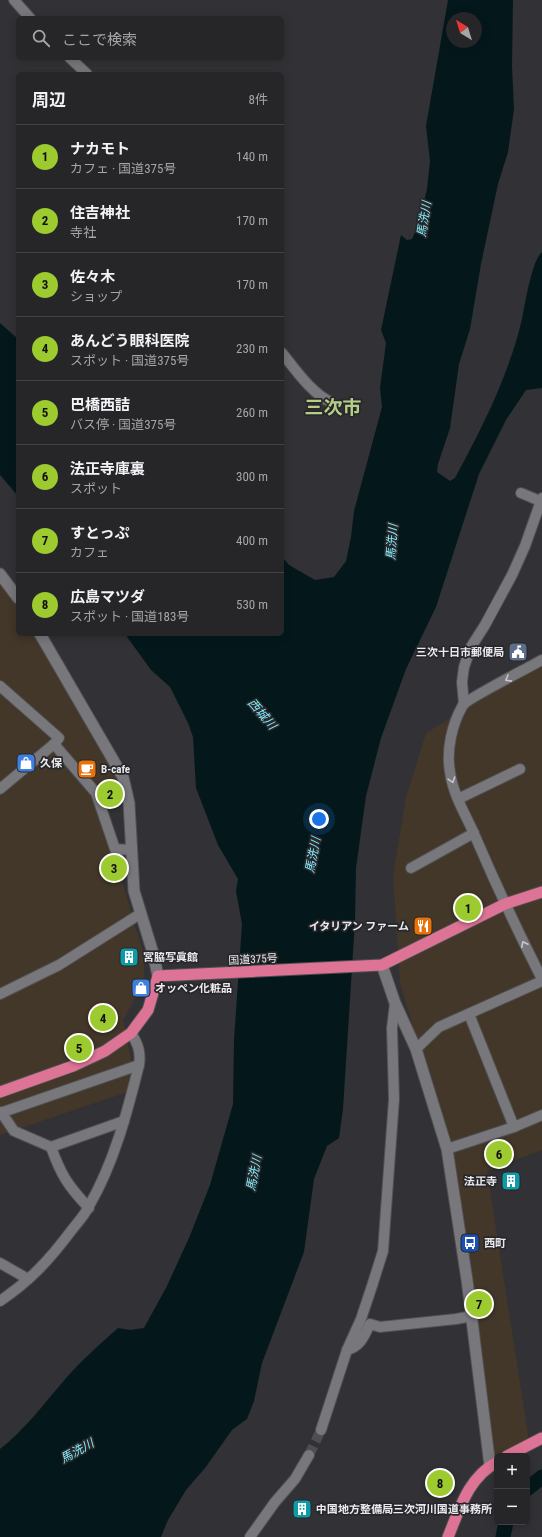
<!DOCTYPE html>
<html lang="ja">
<head>
<meta charset="utf-8">
<style>
  body { margin:0; font-family:"Roboto Condensed","Noto Sans JP",sans-serif; background:#323134; color:#f1f3f6 }
  .controls { position:absolute; right:12px; bottom:12px; display:grid; overflow:hidden; border-radius:6px; box-shadow:0 2px 10px #0003 }
  .controls button { width:36px; height:36px; display:grid; place-items:center; padding:0; border:0; border-bottom:1px solid #424245; background:#262528; color:#f1f3f6; font:20px sans-serif }
  .compass { position:absolute; left:446px; top:12px; width:36px; height:36px; border-radius:50%; background:#262528; box-shadow:0 2px 10px #0003; rotate:322deg }
  .you { position:absolute; left:319px; top:819px; width:14px; height:14px; margin:-10px; border:3px solid #fff; border-radius:50%; background:#1a73e8; box-shadow:0 0 0 6px #1a73e833 }
  .badge { display:grid; place-items:center; width:26px; height:26px; border-radius:50%; background:#9dca2f; color:#111; font-size:13px; font-weight:700 }
  .pin { position:absolute; translate:-50% -50%; border:2px solid #fff; box-shadow:0 1px 4px #0006 }
  .list { margin:0; padding:0; list-style:none }
  h2 { display:flex; justify-content:space-between; align-items:center; height:52px; margin:0; padding:0 16px; font-size:17px }
  h2 small { font-size:13px; font-weight:400; color:#a4a5a8 }
  .list li { display:grid; grid-template-columns:26px 1fr auto; gap:12px; align-items:center; box-sizing:border-box; height:64px; padding:0 16px; border-top:1px solid #424245 }
  .list b { display:block; font-size:15px; white-space:nowrap }
  .list p { margin:0; font-size:13px; white-space:nowrap; color:#a4a5a8 }
  .list em { font-size:13px; font-style:normal; color:#a4a5a8 }
  .icon { flex:none; width:22px; height:22px; fill:none; stroke:currentColor; stroke-width:2; stroke-linecap:round; stroke-linejoin:round }
  .map { position:relative; flex:none; width:542px; height:1537px; overflow:hidden }
  .search { position:absolute; background:#262528; box-shadow:0 2px 10px #0003; left:16px; top:16px; width:268px; height:44px; display:flex; align-items:center; gap:10px; box-sizing:border-box; padding:0 14px; border-radius:6px; color:#a4a5a8; font-size:15px }
  .panel { position:absolute; background:#262528; box-shadow:0 2px 10px #0003; left:16px; top:72px; width:268px; height:564px; border-radius:6px }
  .map>svg:first-child { display:block }
  .commercial { fill:#423728 }
  .water { fill:#04181b; fill-rule:evenodd }
  .lines { fill:none; stroke-linecap:round; stroke-linejoin:round }
  .river { stroke:#04181b; stroke-width:15 }
  .minor-tunnel { stroke:#4e4d50; stroke-width:10; stroke-dasharray:10 5; stroke-linecap:butt }
  .minor-casing { stroke:#504f52; stroke-width:12 }
  .tertiary-casing { stroke:#504f52; stroke-width:13 }
  .trunk-casing { stroke:#504f52; stroke-width:13 }
  .minor { stroke:#78777c; stroke-width:10 }
  .tertiary { stroke:#78777c; stroke-width:11 }
  .trunk { stroke:#de7495; stroke-width:11 }
  .oneway { stroke:#c8c7ca }
  .labels { text-anchor:middle; stroke-width:3.5; stroke-linejoin:round; paint-order:stroke }
  .poi-label { font-size:11px; font-weight:bold; fill:#eae9ec; stroke:#28272b; text-anchor:start }
  .street-label { font-size:11px; fill:#eae9ec; stroke:#28272b }
  .water-label { font-size:12px; font-style:italic; fill:#83eefa; stroke:#28272b }
  .town-label { font-size:19px; font-weight:bold; fill:#b4ce86; stroke:#28272b }
</style>
</head>
<body>
<div class="map">
<svg width="542" height="1537" viewBox="0 0 542 1537">
  <rect width="100%" height="100%" fill="#323135"/>
  <g class="commercial">
    <path d="M0 571 18 595V634H44L130 797 102 812 144 956V982L123 1020 137 1089 0 1135Z"/>
    <path d="M542 662V1150L487 1171 530 1447 491 1458 450 1151 400 983 393 875 406 797 426 733Z"/>
  </g>
  <g class="water">
    <path d="M448 0H513L512 66 514 109 508 152 498 184 481 264 470 329 459 364 450 428 438 464 437 472 450 481 455 478C482 428 509 375 522 319 525 304 532 260 542 252V388L526 390 506 420 479 474 436 607 406 669 381 738 366 796 356 868 355 921 343 1109 339 1138 327 1146 314 1179 304 1252 262 1363 254 1401 247 1419 232 1430 205 1468 186 1490 168 1520 161 1537H0V1449C26 1429 45 1402 67 1377 82 1360 100 1344 118 1328L130 1330 144 1328 167 1286 189 1238 210 1185 233 1104 234 1040 242 924 236 891 238 879 218 845 196 788 193 737 188 723 170 687 151 670 125 634H282V557L289 565 315 580 334 577 346 561 351 537 354 511 382 407 380 388 386 343 381 330 401 235 407 240 412 239 419 223 427 189 430 161 426 126ZM452 18H476V42H452Z"/>
    <path d="M0 323 18 339V496L0 475Z"/>
  </g>
  <g class="lines">
    <g class="river">
      <path d="M527 1489 542 1477"/>
      <path d="M503 1537 506 1522"/>
    </g>
    <path class="minor-tunnel" d="M309 1455 321 1430"/>
    <g class="minor-casing">
      <g id="minor">
        <path d="M14 0 30 18"/>
        <path d="M70 58 87 74"/>
        <path d="M282 353C295 369 312 394 331 402"/>
        <path d="M521 493 540 501"/>
        <path d="M542 660C530 667 468 698 463 705 452 724 446 750 450 772 453 795 466 815 475 836 496 885 518 932 542 979"/>
        <path d="M0 686 59 738 54 744 0 789"/>
        <path d="M464 704 462 682 464 667 471 647 485 625 512 575 525 546 542 498"/>
        <path d="M54 744 96 793 115 849 132 850"/>
        <path d="M458 799 520 769"/>
        <path d="M411 868 474 833"/>
        <path d="M0 994 59 965 140 914"/>
        <path d="M469 1014 514 1127"/>
        <path d="M416 1049 439 1027 542 981"/>
        <path d="M1 1112 14 1131 51 1147 124 1121"/>
        <path d="M0 1113 139 1065"/>
        <path d="M51 1147C61 1175 68 1186 89 1208"/>
        <path d="M447 1149 514 1127 542 1115"/>
        <path d="M0 1263 28 1279"/>
        <path d="M0 1301C30 1281 50 1259 71 1231 77 1223 85 1215 89 1206 114 1163 127 1113 139 1065 141 1052 138 1044 131 1033"/>
        <path d="M347 1350C361 1346 364 1336 370 1324L380 1327 456 1319 472 1316"/>
        <path d="M321 1430 347 1350 361 1319 372 1286 383 1251 394 1099 392 1028 395 1003"/>
        <path d="M250 1537 275 1502 295 1479 309 1455"/>
      </g>
    </g>
    <g class="tertiary-casing">
      <g id="tertiary">
        <path d="M0 574 18 598"/>
        <path d="M40 634 123 777 129 803 134 891 153 953 158 976"/>
        <path d="M382 965 395 1003 416 1049 447 1149 467 1280 490 1466"/>
      </g>
    </g>
    <g class="trunk-casing">
      <g id="trunk">
        <path d="M0 1092 73 1066 105 1051 131 1033 148 1010 158 976 382 965 505 904 542 892"/>
        <path d="M507 1456 542 1438"/>
        <path d="M448 1537C460 1508 468 1478 497 1462"/>
      </g>
    </g>
    <use href="#minor" class="minor"/>
    <use href="#tertiary" class="tertiary"/>
    <use href="#trunk" class="trunk"/>
  </g>
  <defs><path id="oneway-chevron" d="M-2-3.5L2.5 0L-2 3.5" fill="none" stroke-width="1.6" stroke-linecap="round" stroke-linejoin="round"/></defs>
  <g class="oneway">
    <use href="#oneway-chevron" transform="translate(508 679) rotate(151)"/>
    <use href="#oneway-chevron" transform="translate(452 780) rotate(72)"/>
    <use href="#oneway-chevron" transform="translate(524 944) rotate(-117)"/>
  </g>
  <defs>
    <g id="civic-square" transform="scale(1)"><rect x="-9" y="-9" width="18" height="18" rx="4" fill="#5c6f8a" stroke="#28272b"/><path d="M-.6-6.5H3V-4.5H.6V-3L4-1V1h2V6H-6V1h2V-1L-.6-3ZM-1.2 2.5V6h2.4V2.5Z" fill="#fff"/></g>
    <g id="shop-square" transform="scale(1)"><rect x="-9" y="-9" width="18" height="18" rx="4" fill="#3f7fe0" stroke="#28272b"/><path d="M-5-2.5h2.3a2.7 3.5 0 0 1 5.4 0H5L5.5 6h-11ZM-1.5-2.5h3a1.5 2.3 0 0 0-3 0Z" fill="#fff"/></g>
    <g id="cafe-square" transform="scale(1)"><rect x="-9" y="-9" width="18" height="18" rx="4" fill="#e8710a" stroke="#28272b"/><path d="M-5.5-4.5H6V0H3Q3 3.5 0 3.5H-2.5Q-5.5 3.5-5.5 0ZM3-3.2v2h1.7v-2ZM-6 4.5H4V6H-6Z" fill="#fff"/></g>
    <g id="restaurant-square" transform="scale(1)"><rect x="-9" y="-9" width="18" height="18" rx="4" fill="#e8710a" stroke="#28272b"/><path d="M-5-6h1v4h1v-4h1v4h1v-4h1v5L-1.5 .5V6h-2V.5L-5-1ZM5-6V6H3V1.5H1.5Q1.5-4 5-6Z" fill="#fff"/></g>
    <g id="building-square" transform="scale(1)"><rect x="-9" y="-9" width="18" height="18" rx="4" fill="#0f9aa8" stroke="#28272b"/><path d="M-4-6H4V6H1V3H-1V6H-4ZM-2.5-4.3h1.7v1.8h-1.7ZM.8-4.3h1.7v1.8H.8ZM-2.5-1h1.7V.8h-1.7ZM.8-1h1.7V.8H.8Z" fill="#fff"/></g>
    <g id="bus-square" transform="scale(1)"><rect x="-9" y="-9" width="18" height="18" rx="4" fill="#1a4fb4" stroke="#28272b"/><path d="M-5-6H5V4H4V6H2V4H-2V6H-4V4H-5ZM-3.5-4V0h7V-4ZM-3.5 1.2v1.5H-2V1.2ZM2 1.2v1.5H3.5V1.2Z" fill="#fff"/></g>
  </defs>
  <g fill-rule="evenodd">
    <use href="#civic-square" x="518" y="652"/>
    <use href="#shop-square" x="26" y="763"/>
    <use href="#cafe-square" x="87" y="769"/>
    <use href="#restaurant-square" x="423" y="926"/>
    <use href="#building-square" x="129" y="957"/>
    <use href="#shop-square" x="141" y="988"/>
    <use href="#building-square" x="511" y="1181"/>
    <use href="#bus-square" x="470" y="1243"/>
    <use href="#building-square" x="302" y="1509"/>
  </g>
  <g class="labels">
    <g class="poi-label">
      <text x="504" y="656" text-anchor="end">三次十日市郵便局</text>
      <text x="40" y="767">久保</text>
      <text x="101" y="773">B-cafe</text>
      <text x="409" y="930" text-anchor="end">イタリアン ファーム</text>
      <text x="143" y="961">宮脇写眞館</text>
      <text x="155" y="992">オッペン化粧品</text>
      <text x="497" y="1185" text-anchor="end">法正寺</text>
      <text x="484" y="1247">西町</text>
      <text x="316" y="1513">中国地方整備局三次河川国道事務所</text>
    </g>
    <g class="street-label">
      <text transform="translate(253 959) rotate(-3)" y="4">国道375号</text>
    </g>
    <g class="water-label">
      <text transform="translate(424 219) rotate(-81)" y="4">馬洗川</text>
      <text transform="translate(392 542) rotate(-86)" y="4">馬洗川</text>
      <text transform="translate(262 714) rotate(49)" y="4">西城川</text>
      <text transform="translate(313 855) rotate(-79)" y="4">馬洗川</text>
      <text transform="translate(254 1173) rotate(-79)" y="4">馬洗川</text>
      <text transform="translate(77 1451) rotate(-29)" y="4">馬洗川</text>
    </g>
    <g class="town-label">
      <text x="333" y="414">三次市</text>
    </g>
  </g>
</svg>
<div class="controls">
<button>+</button>
<button>−</button>
</div>
<svg class="compass" viewBox="-18 -18 36 36"><path d="M0-13l5 13h-10z" fill="#e53935"/><path d="M0 13l5-13h-10z" fill="#a4a5a8"/></svg>
<div class="you"></div>
<div class="pin badge" style="left:468px;top:908px">1</div>
<div class="pin badge" style="left:110px;top:794px">2</div>
<div class="pin badge" style="left:114px;top:868px">3</div>
<div class="pin badge" style="left:103px;top:1018px">4</div>
<div class="pin badge" style="left:79px;top:1048px">5</div>
<div class="pin badge" style="left:499px;top:1154px">6</div>
<div class="pin badge" style="left:479px;top:1304px">7</div>
<div class="pin badge" style="left:440px;top:1483px">8</div>
<div class="search"><svg class="icon" aria-label="search" viewBox="0 0 24 24"><circle cx="10" cy="10" r="6"/><path d="M15 15l6 6"/></svg>ここで検索</div>
<section class="panel">
<h2>周辺<small>8件</small></h2>
<ul class="list">
<li><span class="badge">1</span><div><b>ナカモト</b><p>カフェ · 国道375号</p></div><em>140 m</em></li>
<li><span class="badge">2</span><div><b>住吉神社</b><p>寺社</p></div><em>170 m</em></li>
<li><span class="badge">3</span><div><b>佐々木</b><p>ショップ</p></div><em>170 m</em></li>
<li><span class="badge">4</span><div><b>あんどう眼科医院</b><p>スポット · 国道375号</p></div><em>230 m</em></li>
<li><span class="badge">5</span><div><b>巴橋西詰</b><p>バス停 · 国道375号</p></div><em>260 m</em></li>
<li><span class="badge">6</span><div><b>法正寺庫裏</b><p>スポット</p></div><em>300 m</em></li>
<li><span class="badge">7</span><div><b>すとっぷ</b><p>カフェ</p></div><em>400 m</em></li>
<li><span class="badge">8</span><div><b>広島マツダ</b><p>スポット · 国道183号</p></div><em>530 m</em></li>
</ul>
</section>
</div>
</body>
</html>
